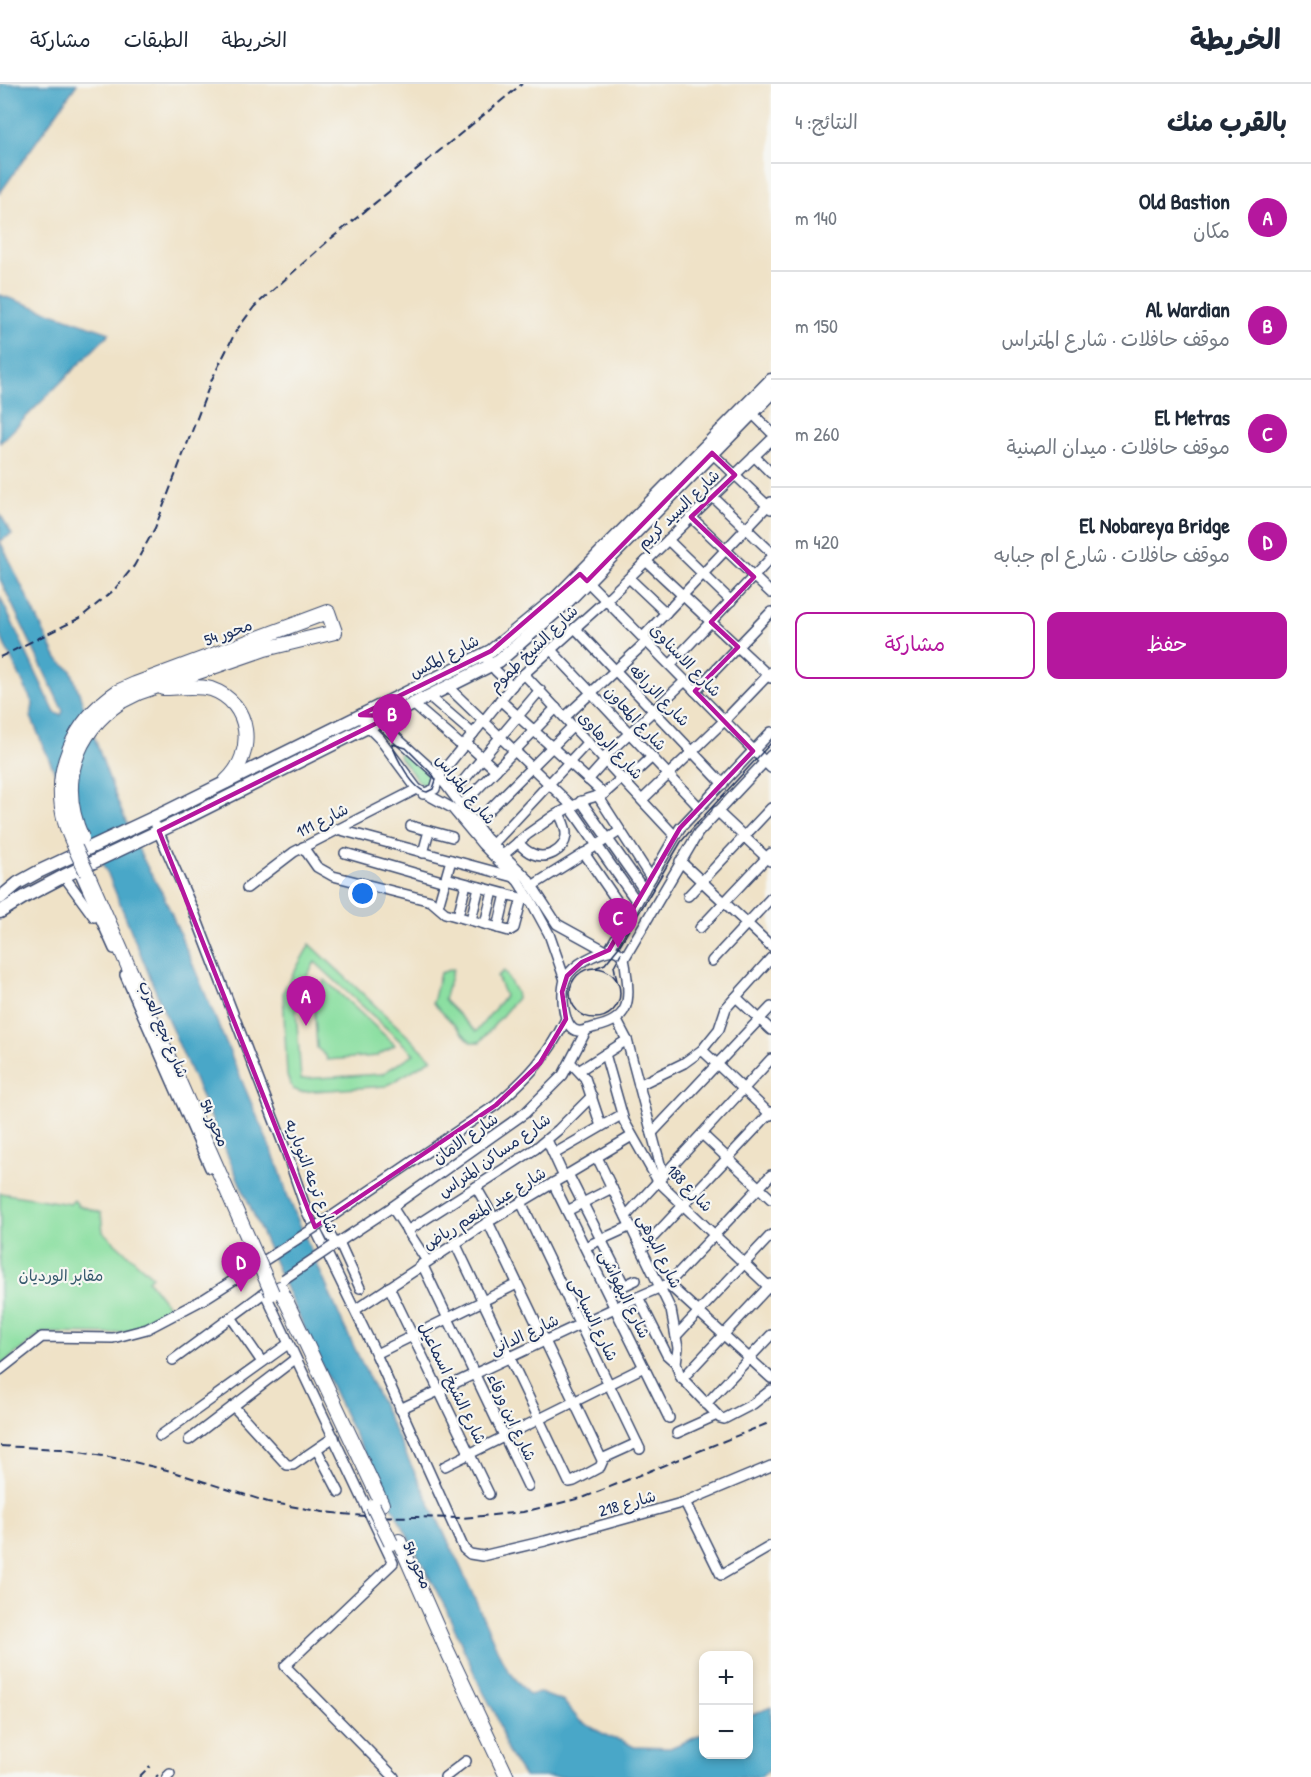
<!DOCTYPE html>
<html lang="ar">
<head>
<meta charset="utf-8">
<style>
  body { margin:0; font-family:"Patrick Hand","Playpen Sans Arabic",sans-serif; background:#f2f2f3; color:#1f2937; direction:rtl }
  .controls { position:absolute; right:18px; bottom:18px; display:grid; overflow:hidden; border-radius:12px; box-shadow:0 3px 9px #0003 }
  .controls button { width:54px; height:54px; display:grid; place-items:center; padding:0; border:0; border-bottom:2px solid #e0e1e3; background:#fff; color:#1f2937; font:30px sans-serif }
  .you { position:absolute; left:363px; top:810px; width:21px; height:21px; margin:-15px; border:4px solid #fff; border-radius:50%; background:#1a73e8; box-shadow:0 0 0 9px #1a73e833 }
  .badge { display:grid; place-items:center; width:39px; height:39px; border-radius:50%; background:#b5179e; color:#fff; font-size:20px; font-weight:700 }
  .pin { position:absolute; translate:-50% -50px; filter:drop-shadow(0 2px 3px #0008) }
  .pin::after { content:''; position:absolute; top:32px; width:21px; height:18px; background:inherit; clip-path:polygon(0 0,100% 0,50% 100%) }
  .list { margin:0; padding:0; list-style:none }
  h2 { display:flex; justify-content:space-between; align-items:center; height:78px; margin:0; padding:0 24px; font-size:26px }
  h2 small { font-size:20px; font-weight:400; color:#747a83 }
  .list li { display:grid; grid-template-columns:39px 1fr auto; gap:18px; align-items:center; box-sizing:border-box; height:108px; padding:0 24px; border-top:2px solid #e0e1e3 }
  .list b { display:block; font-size:22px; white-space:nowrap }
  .list p { margin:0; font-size:20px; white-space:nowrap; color:#747a83 }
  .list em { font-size:20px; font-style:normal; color:#747a83 }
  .actions { display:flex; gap:12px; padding:18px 24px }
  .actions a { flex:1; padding:14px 0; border:2px solid #b5179e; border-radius:12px; text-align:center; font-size:21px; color:#b5179e }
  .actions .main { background:#b5179e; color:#fff }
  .map { position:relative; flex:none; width:771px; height:1693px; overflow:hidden; direction:ltr }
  header { display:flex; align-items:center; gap:36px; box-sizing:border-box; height:84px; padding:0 30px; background:#fff; border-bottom:2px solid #e0e1e3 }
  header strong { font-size:28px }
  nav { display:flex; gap:33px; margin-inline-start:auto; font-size:21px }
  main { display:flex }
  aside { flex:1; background:#fff }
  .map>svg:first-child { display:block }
  .green { fill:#8bdfa1; stroke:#538780; stroke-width:1.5; fill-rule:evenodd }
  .water { fill:#49a7c8; stroke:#326b93; stroke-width:1.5 }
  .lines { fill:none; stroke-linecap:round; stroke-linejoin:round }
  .minor-casing { stroke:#3b4a6e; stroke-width:12 }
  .major-casing { stroke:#3b4a6e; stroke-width:15 }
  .highway-casing { stroke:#3b4a6e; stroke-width:16 }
  .minor { stroke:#fff; stroke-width:9 }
  .major { stroke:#fff; stroke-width:12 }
  .highway { stroke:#fff; stroke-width:14 }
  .tram { stroke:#1b2f5e; stroke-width:1.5 }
  .rail { stroke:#1b2f5e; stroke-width:2; stroke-dasharray:9 4.5; stroke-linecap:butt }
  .minor-bridge-casing { stroke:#3b4a6e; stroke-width:12; stroke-linecap:butt }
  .highway-bridge-casing { stroke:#3b4a6e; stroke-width:16; stroke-linecap:butt }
  .minor-bridge { stroke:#fff; stroke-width:9 }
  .highway-bridge { stroke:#fff; stroke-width:14 }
  .marked { fill:none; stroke:#b5179e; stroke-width:4.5; stroke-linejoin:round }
  .labels { text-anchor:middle; stroke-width:4.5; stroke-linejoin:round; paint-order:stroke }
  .street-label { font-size:16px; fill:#1b2f5e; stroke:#f6f6f2 }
  .park-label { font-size:16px; fill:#375b6f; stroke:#f6f6f2 }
</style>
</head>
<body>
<header>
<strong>الخريطة</strong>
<nav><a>الخريطة</a><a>الطبقات</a><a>مشاركة</a></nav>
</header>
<main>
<aside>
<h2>بالقرب منك<small>النتائج: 4</small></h2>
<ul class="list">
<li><span class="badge">A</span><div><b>Old Bastion</b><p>مكان</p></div><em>140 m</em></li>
<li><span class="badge">B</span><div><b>Al Wardian</b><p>موقف حافلات · شارع المتراس</p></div><em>150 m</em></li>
<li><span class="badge">C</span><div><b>El Metras</b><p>موقف حافلات · ميدان الصنية</p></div><em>260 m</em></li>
<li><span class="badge">D</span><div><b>El Nobareya Bridge</b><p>موقف حافلات · شارع ام جبابه</p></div><em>420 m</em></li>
</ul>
<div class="actions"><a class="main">حفظ</a><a>مشاركة</a></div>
</aside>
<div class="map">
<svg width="771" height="1693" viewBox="0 0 771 1693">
  <rect width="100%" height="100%" fill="#f6f6f2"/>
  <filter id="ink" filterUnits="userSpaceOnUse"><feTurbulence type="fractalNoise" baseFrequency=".0167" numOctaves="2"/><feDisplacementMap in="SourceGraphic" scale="12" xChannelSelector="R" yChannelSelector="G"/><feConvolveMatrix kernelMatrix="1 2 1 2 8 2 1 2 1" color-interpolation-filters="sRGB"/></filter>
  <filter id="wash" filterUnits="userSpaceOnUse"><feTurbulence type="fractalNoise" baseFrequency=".008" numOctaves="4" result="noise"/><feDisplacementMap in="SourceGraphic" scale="24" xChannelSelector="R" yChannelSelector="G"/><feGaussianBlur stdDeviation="1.35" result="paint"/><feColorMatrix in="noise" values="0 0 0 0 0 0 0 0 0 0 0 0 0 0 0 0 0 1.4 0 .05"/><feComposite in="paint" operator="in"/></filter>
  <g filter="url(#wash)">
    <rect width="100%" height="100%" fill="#efe2c7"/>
    <g class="green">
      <path d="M402 666 407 667 430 691 432 695 429 700 425 702 420 699 400 674 399 671Z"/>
      <path d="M310 860 432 975 386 1002 300 1008 293 1005 287 992 283 908ZM315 878 414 970 382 990 301 995 295 912Z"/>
      <path d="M453 885 444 916 476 948 505 912 497 892 504 887 516 908 517 914 480 958H471L433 919 440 889Z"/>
      <path d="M325 896 395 961 377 972 327 976 326 972 317 964 314 917Z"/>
      <path d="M0 1109 70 1120 74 1116 78 1121 101 1129 103 1148 152 1192 148 1196 172 1227 130 1247 111 1250 42 1249 0 1282Z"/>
    </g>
    <g class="water">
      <path d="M0 0H77L0 109Z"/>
      <path d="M0 211 110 249 0 359Z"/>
      <path d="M0 430 12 450 0 457 57 575 71 586C97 658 122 746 163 810L280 1087 288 1113 343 1240 460 1482 502 1576 509 1587 529 1611 540 1609 564 1618 580 1637 611 1654 623 1657 634 1663 670 1664 703 1650 704 1670H748L749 1632 771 1623V1685L761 1693H524L507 1667 496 1631 480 1602 446 1525 349 1340 290 1213 161 920 108 790 64 710 31 633 33 620 0 551V513L55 629 61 631 63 627 0 495Z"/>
    </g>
  </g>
  <g filter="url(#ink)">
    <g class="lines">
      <g class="minor-casing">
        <g id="minor">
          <path d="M752 329 771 348"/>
          <path d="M712 369 771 425"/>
          <path d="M754 372 771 389"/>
          <path d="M713 413 771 468"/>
          <path d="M691 433 771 509"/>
          <path d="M668 456 731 517"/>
          <path d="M646 477 771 594"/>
          <path d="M584 494 771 684"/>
          <path d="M629 494 666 529"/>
          <path d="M575 544 723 700"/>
          <path d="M643 553 771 418"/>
          <path d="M551 566 699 723"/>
          <path d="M484 571 496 587 512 602"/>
          <path d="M670 581 771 474"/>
          <path d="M524 590 675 752"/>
          <path d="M448 603 572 722"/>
          <path d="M695 607 771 528"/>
          <path d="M429 612 473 650"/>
          <path d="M500 616 604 710"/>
          <path d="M413 620 463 663"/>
          <path d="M360 631 369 632 378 637 439 692 486 754 527 794 557 840 606 867"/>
          <path d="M565 633 647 557"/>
          <path d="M364 639 380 655 417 705 452 724 482 760 518 797 531 817 549 850 565 896"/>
          <path d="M466 659 496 686"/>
          <path d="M603 674 685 597"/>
          <path d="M588 696 605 677"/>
          <path d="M625 698 652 673"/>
          <path d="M453 709 540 606"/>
          <path d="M423 710 435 705 439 692 515 598 606 516 771 356"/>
          <path d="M598 712 651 794"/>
          <path d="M642 716 724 637 771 588"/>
          <path d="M581 717 644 806"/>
          <path d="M462 721 556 624"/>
          <path d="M570 723 637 818"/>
          <path d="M717 727 770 777"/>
          <path d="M475 740 573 642"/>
          <path d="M156 742 194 828 286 1067 307 1128 376 1270 464 1465 470 1470 482 1472 545 1457 685 1418 771 1382"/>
          <path d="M411 742 452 753"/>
          <path d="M337 745 514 793"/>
          <path d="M518 758C522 763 527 768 533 770 546 776 564 767 566 752 567 744 562 736 559 729"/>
          <path d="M492 761 588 658"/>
          <path d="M303 763 317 783 333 792 431 817 445 829 509 847 514 844 522 814"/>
          <path d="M345 769 445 798"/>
          <path d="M423 769 429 747"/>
          <path d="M584 769 628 833"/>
          <path d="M503 771 528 750 555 731 587 715 604 710 622 694"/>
          <path d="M680 777 771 862"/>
          <path d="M78 785 114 865"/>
          <path d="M64 792 94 833"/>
          <path d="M446 794 528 816"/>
          <path d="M532 802 620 747"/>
          <path d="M247 804 294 768 417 705"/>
          <path d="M688 812 771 724"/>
          <path d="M438 822 451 776"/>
          <path d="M458 832 466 800"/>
          <path d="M471 836 479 803"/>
          <path d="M485 840 493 807"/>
          <path d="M498 844 506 810"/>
          <path d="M700 844 771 769"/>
          <path d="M609 866 680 744 771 648"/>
          <path d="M613 866C624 869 625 877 626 887 631 917 629 936 596 943 590 944 584 948 578 947 562 945 560 905 566 894 573 880 598 868 613 866Z"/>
          <path d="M624 875 698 749 771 671"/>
          <path d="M712 877 771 814"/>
          <path d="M125 891 210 1084"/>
          <path d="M736 913 771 946"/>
          <path d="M616 935 627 956 663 1091"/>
          <path d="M702 966 771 1031"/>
          <path d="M605 970 624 1037 658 1097 771 1205"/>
          <path d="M571 979 585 994 601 1042"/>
          <path d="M580 986 627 956"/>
          <path d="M639 1001 684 979 702 966 719 945 726 924 771 874"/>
          <path d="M652 1049 771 923"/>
          <path d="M702 1050 771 1115"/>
          <path d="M547 1056 564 1093"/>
          <path d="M554 1070 621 1031"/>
          <path d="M597 1073 671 1226 678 1264 676 1279"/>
          <path d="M568 1090 624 1201"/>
          <path d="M553 1099 669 1334"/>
          <path d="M476 1103 494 1134"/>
          <path d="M521 1118 640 1365"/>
          <path d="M392 1123 427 1177"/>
          <path d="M567 1127 612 1104"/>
          <path d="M626 1132 771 975"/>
          <path d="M323 1138 335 1160"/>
          <path d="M488 1138 602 1376"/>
          <path d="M322 1139 496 1021C528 993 547 974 566 935"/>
          <path d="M407 1147 535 1065 558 1046 592 1012"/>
          <path d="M339 1158 360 1204"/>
          <path d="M455 1159 569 1398 574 1397 600 1383 604 1374 637 1359"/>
          <path d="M333 1162 392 1123 525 1029 563 991 587 945"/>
          <path d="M585 1163 631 1142"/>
          <path d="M642 1165 771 1028"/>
          <path d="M422 1180 528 1402"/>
          <path d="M668 1200 771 1294"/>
          <path d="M389 1203 489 1410"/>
          <path d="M265 1209 393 1479 285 1582 394 1693"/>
          <path d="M608 1209 636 1196"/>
          <path d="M638 1213 667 1271 676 1279 680 1292 720 1334 724 1335 753 1320 771 1306"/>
          <path d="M355 1226 488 1138 632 1052"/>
          <path d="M231 1233 262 1278"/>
          <path d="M676 1252 771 1151"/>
          <path d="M376 1270 517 1200"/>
          <path d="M173 1276 268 1206"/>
          <path d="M0 1286 42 1253 113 1254 147 1245 204 1215 273 1171"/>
          <path d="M682 1295 771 1200"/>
          <path d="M706 1320 771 1251"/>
          <path d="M233 1322 287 1381H293L334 1353"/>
          <path d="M400 1325 638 1213 668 1200 771 1091"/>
          <path d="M677 1349 717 1331"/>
          <path d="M160 1352 288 1260"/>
          <path d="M189 1356 295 1275"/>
          <path d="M317 1366 339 1408"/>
          <path d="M445 1382 644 1283"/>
          <path d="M685 1418 721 1491 771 1462"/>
          <path d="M167 1693 170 1690"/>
          <path d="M445 1693 466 1677"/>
        </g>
      </g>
      <g class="major-casing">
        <g id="major">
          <path d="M0 814 18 799 38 788 168 727 491 567 557 513 771 296"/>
          <path d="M0 828 26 812 64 792 176 739 499 577 566 519 771 310"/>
        </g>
      </g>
      <g class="highway-casing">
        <g id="highway">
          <path d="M163 604C178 604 196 601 211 605 252 619 256 670 226 697"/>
          <path d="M117 608 135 600 328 528 335 548 265 565 138 609 122 617"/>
          <path d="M87 789 256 1172"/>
          <path d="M280 1204 382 1420"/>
          <path d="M399 1457 446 1564 507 1693"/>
        </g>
      </g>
      <use href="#minor" class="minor"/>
      <use href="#major" class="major"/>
      <use href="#highway" class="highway"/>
      <g class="tram">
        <path d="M392 660 406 664 433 691 436 696 433 705 427 708C413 706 396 673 392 660Z"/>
        <circle cx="595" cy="909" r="25"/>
        <path d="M595 884 605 880 618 864 681 758 691 746 771 659"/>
        <path d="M617 897 614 882 621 869"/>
      </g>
      <g class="rail">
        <path d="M0 573 80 534 114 506 134 482 155 444 212 295 236 247 254 223 328 157 522 0"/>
        <path d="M0 1362 61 1365 121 1375 167 1386 268 1418 323 1428 365 1432 462 1434 523 1428 585 1413 771 1338"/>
        <path d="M139 1693 150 1682"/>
        <path d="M156 1693 158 1691"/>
      </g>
      <g class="minor-bridge-casing">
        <g id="minor-bridge">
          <path d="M273 1171 322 1139"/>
          <path d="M284 1195 333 1162"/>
        </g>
      </g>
      <g class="highway-bridge-casing">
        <g id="highway-bridge">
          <path d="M82 754C58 700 74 649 122 617"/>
          <path d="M87 789C79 772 70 755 65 738 51 686 74 637 117 608"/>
          <path d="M256 1172 272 1209"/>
          <path d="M373 1422 391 1459"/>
        </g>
      </g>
      <use href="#minor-bridge" class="minor-bridge"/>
      <use href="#highway-bridge" class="highway-bridge"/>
    </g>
  </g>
  <path class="marked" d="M712 369 735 391 691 433 754 493 711 538 738 563 695 607 753 667 680 744 609 866 582 878 567 892 562 908 566 935 540 979 496 1021 315 1143 159 747 391 632 360 631 491 567 580 490 587 497Z"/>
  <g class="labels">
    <g class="street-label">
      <text transform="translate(678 425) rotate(-44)" y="6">شارع السيد كريم</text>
      <text transform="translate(228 548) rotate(-20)" y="6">محور 54</text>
      <text transform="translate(533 564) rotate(-44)" y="6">شارع الشيخ طموم</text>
      <text transform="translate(444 572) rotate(-27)" y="6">شارع المكس</text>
      <text transform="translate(686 576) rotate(46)" y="6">شارع الاسناوى</text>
      <text transform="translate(660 611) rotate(46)" y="6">شارع الزرافه</text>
      <text transform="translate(636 634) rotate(47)" y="6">شارع المعاون</text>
      <text transform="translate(611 661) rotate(47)" y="6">شارع الرهاوى</text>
      <text transform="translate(466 705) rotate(51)" y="6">شارع المتراس</text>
      <text transform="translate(322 736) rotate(-27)" y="6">شارع 111</text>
      <text transform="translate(164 945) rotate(67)" y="6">شارع نجع العرب</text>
      <text transform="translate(215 1039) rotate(66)" y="6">محور 54</text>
      <text transform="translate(465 1054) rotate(-35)" y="6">شارع الامان</text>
      <text transform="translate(494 1071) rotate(-35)" y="6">شارع مساكن المتراس</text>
      <text transform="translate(312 1092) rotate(69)" y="6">شارع ترعه النوباريه</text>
      <text transform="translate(690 1104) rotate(46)" y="6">شارع 188</text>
      <text transform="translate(484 1124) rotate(-32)" y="6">شارع عبد المنعم رياض</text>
      <text transform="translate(660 1167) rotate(64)" y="6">شارع البوهى</text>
      <text transform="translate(625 1210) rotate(64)" y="6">شارع البهواشى</text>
      <text transform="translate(594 1235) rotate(64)" y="6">شارع السباحى</text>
      <text transform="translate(524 1250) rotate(-25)" y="6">شارع الدانى</text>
      <text transform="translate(453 1299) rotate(64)" y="6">شارع الشيخ اسماعيل</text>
      <text transform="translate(512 1333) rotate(65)" y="6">شارع ابن ورقاء</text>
      <text transform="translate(627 1419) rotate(-16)" y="6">شارع 218</text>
      <text transform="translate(418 1481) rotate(66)" y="6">محور 54</text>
    </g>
    <g class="park-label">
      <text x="61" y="1197">مقابر الورديان</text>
    </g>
  </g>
</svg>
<div class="controls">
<button>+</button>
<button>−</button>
</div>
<div class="you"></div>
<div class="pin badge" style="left:306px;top:942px">A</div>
<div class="pin badge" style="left:392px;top:660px">B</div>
<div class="pin badge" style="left:618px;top:864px">C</div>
<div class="pin badge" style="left:241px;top:1208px">D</div>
</div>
</main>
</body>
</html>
